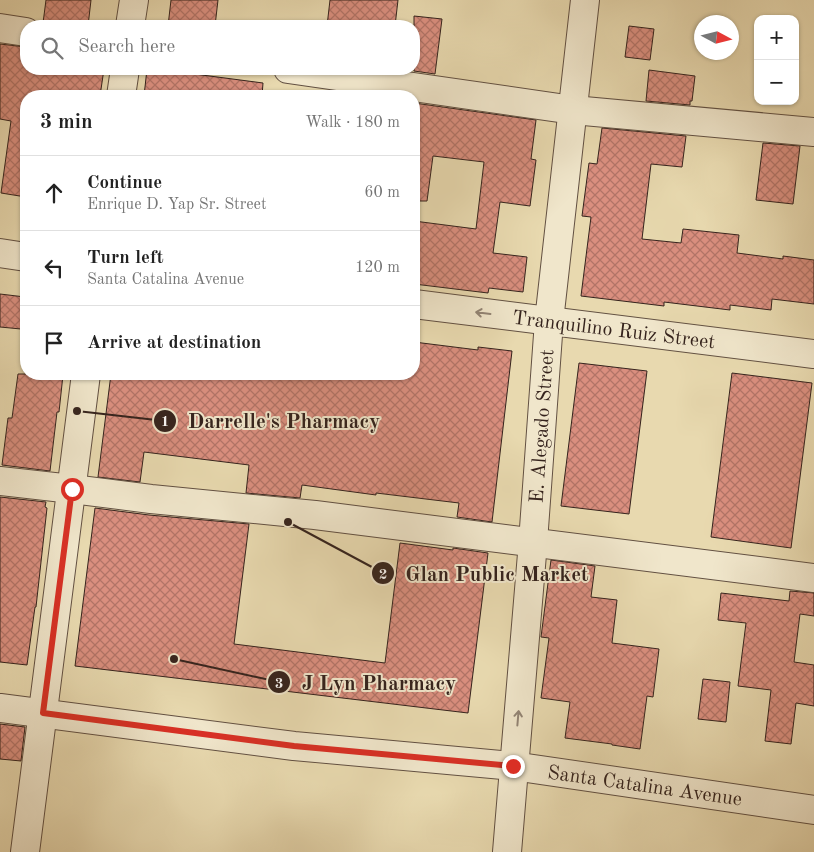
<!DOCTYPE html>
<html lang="en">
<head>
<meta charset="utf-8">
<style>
  body { margin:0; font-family:"Old Standard TT",serif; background:#f2f2f2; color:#222 }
  .controls { position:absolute; right:15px; top:15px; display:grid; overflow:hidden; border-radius:10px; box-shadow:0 1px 4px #0004 }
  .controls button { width:45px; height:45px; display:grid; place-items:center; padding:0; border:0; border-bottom:1px solid #e0e0e0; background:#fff; color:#222; font:25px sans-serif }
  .compass { position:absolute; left:694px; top:15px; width:45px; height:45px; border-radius:50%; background:#fff; box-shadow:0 1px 4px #0004; rotate:97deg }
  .stop { position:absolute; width:15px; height:15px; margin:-11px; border:4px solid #d93025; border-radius:50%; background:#fff }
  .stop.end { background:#d93025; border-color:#fff; box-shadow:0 1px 5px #0008 }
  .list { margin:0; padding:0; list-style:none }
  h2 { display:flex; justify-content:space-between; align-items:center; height:65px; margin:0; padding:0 20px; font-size:21px }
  h2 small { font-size:16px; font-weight:400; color:#767676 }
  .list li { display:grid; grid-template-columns:32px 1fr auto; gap:15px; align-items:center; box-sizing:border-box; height:75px; padding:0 20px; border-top:1px solid #e0e0e0 }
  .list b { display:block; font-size:19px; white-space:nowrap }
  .list p { margin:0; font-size:16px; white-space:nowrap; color:#767676 }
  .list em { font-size:16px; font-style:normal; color:#767676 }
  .icon { flex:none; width:28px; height:28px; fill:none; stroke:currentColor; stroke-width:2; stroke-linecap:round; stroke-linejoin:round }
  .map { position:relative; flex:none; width:814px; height:852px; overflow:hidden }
  .search { position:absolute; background:#fff; box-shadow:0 1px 4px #0004; left:20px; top:20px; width:400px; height:55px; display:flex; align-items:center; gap:12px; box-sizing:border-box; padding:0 18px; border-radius:20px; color:#767676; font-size:19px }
  .panel { position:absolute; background:#fff; box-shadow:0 1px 4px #0004; left:20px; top:90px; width:400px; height:290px; border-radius:20px }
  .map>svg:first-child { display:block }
  .building { fill:url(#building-cross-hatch); stroke:#35231d }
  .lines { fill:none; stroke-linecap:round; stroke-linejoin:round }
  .minor-casing { stroke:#625042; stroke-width:30 }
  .minor { stroke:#f0e6cb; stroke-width:28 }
  .oneway { stroke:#928474 }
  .route { stroke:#d93025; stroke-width:6 }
  .labels { text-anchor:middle; stroke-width:4; stroke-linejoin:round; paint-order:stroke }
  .street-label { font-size:20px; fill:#35231d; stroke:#f0e6cb }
  .leader { fill:none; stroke:#35231d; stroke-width:2 }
  .callout-dot { fill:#35231d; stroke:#f0e6cb; stroke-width:2 }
  .mark-label { font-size:15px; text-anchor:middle; font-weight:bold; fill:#fff }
  .callout-label { font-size:21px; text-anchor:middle; font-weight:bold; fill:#35231d; stroke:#f0e6cb; stroke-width:4; stroke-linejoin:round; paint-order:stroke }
</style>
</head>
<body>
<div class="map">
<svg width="814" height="852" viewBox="0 0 814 852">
  <defs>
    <pattern id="building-cross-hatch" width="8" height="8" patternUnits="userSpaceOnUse" patternTransform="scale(1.25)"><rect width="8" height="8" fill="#da8f7f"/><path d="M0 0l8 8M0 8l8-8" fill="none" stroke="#b27467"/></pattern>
  </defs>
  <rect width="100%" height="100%" fill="#e8d9af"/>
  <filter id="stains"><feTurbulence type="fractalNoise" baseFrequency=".004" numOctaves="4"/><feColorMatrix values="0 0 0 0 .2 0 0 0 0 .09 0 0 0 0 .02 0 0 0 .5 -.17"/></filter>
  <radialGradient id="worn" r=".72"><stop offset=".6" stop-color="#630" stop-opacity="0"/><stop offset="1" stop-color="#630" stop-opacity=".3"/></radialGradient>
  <g class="building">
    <path d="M46 0H91L88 26H70L43 23Z"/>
    <path d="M171 0H218L215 26H168Z"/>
    <path d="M330 0H398L395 26H327Z"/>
    <path d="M414 16 442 19 435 74 414 71Z"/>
    <path d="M629 26 654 29 650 60 625 57Z"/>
    <path d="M0 44 26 47V69H104L100 96H26V197L1 193 11 121 0 119Z"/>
    <path d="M147 69H180L179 72 263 83 262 96H144Z"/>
    <path d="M649 70 695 76 692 101H690V105L646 101Z"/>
    <path d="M414 103 536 120 531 159 536 160 530 206 500 202 493 253 527 257 523 292 489 288 488 293 414 284V221L476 229 484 162 433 156 427 201H414Z"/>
    <path d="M602 128 686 136 682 167 651 164 642 239 681 243 683 229 739 235 737 253 783 259V256L814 260V304L772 299 771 310 730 305V310L664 302V306L581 296 591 217 582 216 589 163 597 164Z"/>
    <path d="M763 143 800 146 793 204 756 200Z"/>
    <path d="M0 294 25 297 21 329 0 327Z"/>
    <path d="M414 342 478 350V347L512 351 492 522 457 517 459 503 376 493V495L302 485 300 498 246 493 249 465 144 452 140 482 98 477 111 374H414Z"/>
    <path d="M579 363 647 371 629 514 561 506Z"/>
    <path d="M732 373 812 383 791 548 711 537Z"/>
    <path d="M18 374H51L63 375 59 412H57L50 471 2 465 8 418H12Z"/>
    <path d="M0 497 46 502 45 507 47 508 36 607H35L27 665 0 662Z"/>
    <path d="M95 508 149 515 249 524 234 644 385 663 400 543 453 550V548L488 553 468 713 75 666Z"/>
    <path d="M551 560 595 566 591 597 617 600 612 643 659 649 653 697 647 696 640 749 612 745V744L565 738 570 702 541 698 549 638 541 637Z"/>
    <path d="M790 591 814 593V616L800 614 794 662 814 665V706L796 703 791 744 765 741 771 690 738 686 746 623 718 620 721 593 789 601Z"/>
    <path d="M703 679 730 682 726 722 698 719Z"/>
    <path d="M0 724 25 727 21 761 0 759Z"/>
  </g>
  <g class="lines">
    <g class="minor-casing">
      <g id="minor">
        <path d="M130 26 134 0"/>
        <path d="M0 28 26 32"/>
        <path d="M288 69 573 110 814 132"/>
        <path d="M121 96 125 69"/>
        <path d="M0 253 26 257"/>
        <path d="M414 304 814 354"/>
        <path d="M0 481 72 489 151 499 315 515 814 578"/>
        <path d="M0 708 294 746 513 766 814 810"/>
        <path d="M25 852 86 374"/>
        <path d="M507 852 533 542 549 321 585 0"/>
      </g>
    </g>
    <use href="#minor" class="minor"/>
  </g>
  <defs><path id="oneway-shaft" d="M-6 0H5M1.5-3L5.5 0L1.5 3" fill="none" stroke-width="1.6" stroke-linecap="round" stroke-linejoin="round" transform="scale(1.25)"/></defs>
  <g class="oneway">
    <use href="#oneway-shaft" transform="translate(483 313) rotate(-173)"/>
    <use href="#oneway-shaft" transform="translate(518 718) rotate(-85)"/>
  </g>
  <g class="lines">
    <path class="route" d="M72 489 43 713 294 746 513 766"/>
  </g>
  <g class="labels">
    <g class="street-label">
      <text transform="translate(614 329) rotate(7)" y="7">Tranquilino Ruiz Street</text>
      <text transform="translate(541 426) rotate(-86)" y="7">E. Alegado Street</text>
      <text transform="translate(645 785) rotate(8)" y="7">Santa Catalina Avenue</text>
    </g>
  </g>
  <path class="leader" d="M77 411L165 421M288 522L383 573M174 659L279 682"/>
  <g class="callout-dot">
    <circle cx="77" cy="411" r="5"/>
    <circle cx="288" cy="522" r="5"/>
    <circle cx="174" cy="659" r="5"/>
    <circle cx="165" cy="421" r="12"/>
    <circle cx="383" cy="573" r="12"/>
    <circle cx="279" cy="682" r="12"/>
  </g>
  <g class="mark-label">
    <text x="165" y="426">1</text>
    <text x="383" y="579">2</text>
    <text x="279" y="688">3</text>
  </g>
  <g class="callout-label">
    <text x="284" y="428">Darrelle's Pharmacy</text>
    <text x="497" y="581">Glan Public Market</text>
    <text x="379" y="690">J Lyn Pharmacy</text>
  </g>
  <rect width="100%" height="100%" filter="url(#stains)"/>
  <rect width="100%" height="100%" fill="url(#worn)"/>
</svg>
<div class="controls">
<button>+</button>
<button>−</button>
</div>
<svg class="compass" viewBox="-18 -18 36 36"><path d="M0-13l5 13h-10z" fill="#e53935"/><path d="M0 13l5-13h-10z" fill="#767676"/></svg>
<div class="stop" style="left:72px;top:489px"></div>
<div class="stop end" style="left:513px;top:766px"></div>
<div class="search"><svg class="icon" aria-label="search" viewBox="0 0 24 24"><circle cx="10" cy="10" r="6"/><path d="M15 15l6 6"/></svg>Search here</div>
<section class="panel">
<h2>3 min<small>Walk · 180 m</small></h2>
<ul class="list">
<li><svg class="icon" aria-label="ahead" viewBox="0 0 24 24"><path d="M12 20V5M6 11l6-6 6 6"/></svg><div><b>Continue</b><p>Enrique D. Yap Sr. Street</p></div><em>60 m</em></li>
<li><svg class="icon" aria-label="left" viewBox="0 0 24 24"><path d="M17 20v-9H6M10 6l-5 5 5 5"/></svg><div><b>Turn left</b><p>Santa Catalina Avenue</p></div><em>120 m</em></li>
<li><svg class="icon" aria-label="arrive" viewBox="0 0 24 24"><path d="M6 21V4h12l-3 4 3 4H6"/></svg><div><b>Arrive at destination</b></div></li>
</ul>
</section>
</div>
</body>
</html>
